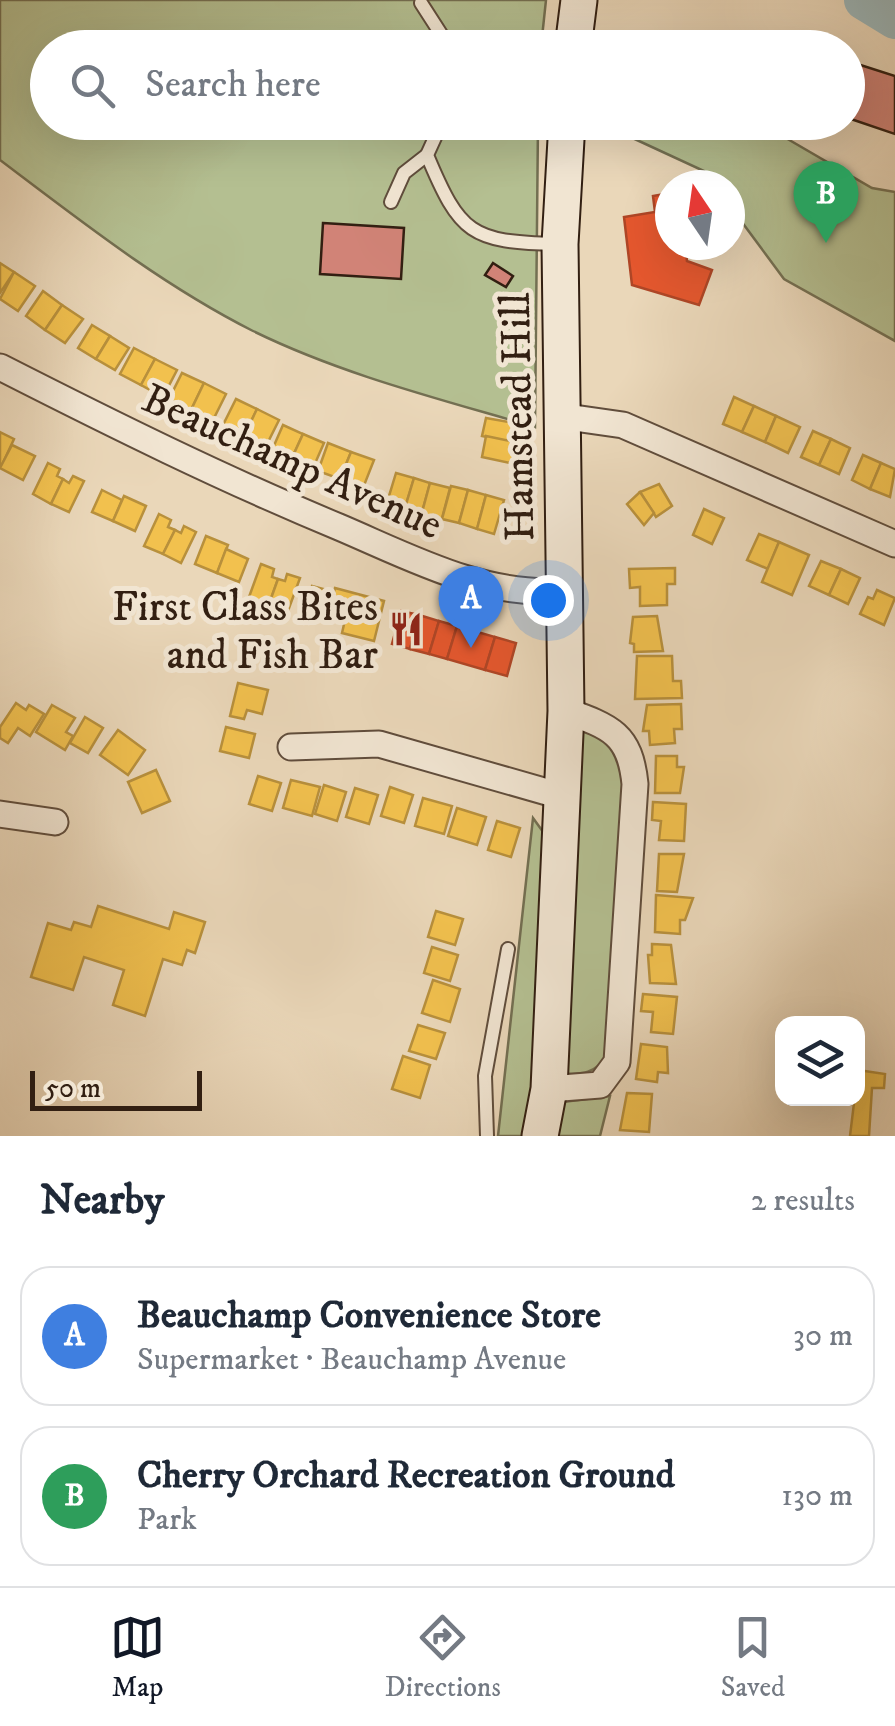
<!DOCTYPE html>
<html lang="en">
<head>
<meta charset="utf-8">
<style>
  body { margin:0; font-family:"IM FELL DW Pica",serif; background:#f2f2f3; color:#1f2937 }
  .controls { position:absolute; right:30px; bottom:30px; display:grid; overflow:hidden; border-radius:20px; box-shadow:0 10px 40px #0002 }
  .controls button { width:90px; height:90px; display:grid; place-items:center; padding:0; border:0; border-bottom:2px solid #e0e1e3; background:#fff; color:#1f2937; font:50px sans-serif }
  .compass { position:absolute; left:655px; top:170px; width:90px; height:90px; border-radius:50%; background:#fff; box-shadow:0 10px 40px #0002; rotate:347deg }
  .scale { position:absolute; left:30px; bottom:25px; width:172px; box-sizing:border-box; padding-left:10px; border:5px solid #321f12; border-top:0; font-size:28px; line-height:35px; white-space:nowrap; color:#321f12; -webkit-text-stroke:8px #f1e5d2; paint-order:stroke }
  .you { position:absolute; left:548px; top:600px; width:35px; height:35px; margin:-25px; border:8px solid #fff; border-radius:50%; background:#1a73e8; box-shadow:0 0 0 15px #1a73e833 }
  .badge { display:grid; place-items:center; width:65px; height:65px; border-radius:50%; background:#111827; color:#fff; font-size:32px; font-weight:700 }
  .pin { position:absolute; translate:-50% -82px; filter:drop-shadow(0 2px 5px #0008) }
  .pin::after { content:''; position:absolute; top:52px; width:35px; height:30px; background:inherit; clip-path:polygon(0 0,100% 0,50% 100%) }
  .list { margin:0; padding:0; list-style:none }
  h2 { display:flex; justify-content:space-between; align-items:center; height:130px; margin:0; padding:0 40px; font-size:42px }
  h2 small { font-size:32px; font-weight:400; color:#747a83 }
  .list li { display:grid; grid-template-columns:65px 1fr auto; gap:30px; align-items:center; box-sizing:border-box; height:140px; margin:0 20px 20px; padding:0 20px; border:2px solid #e0e1e3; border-radius:30px }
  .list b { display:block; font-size:38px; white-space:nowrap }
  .list p { margin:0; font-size:32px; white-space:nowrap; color:#747a83 }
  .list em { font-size:32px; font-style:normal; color:#747a83 }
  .icon { flex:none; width:55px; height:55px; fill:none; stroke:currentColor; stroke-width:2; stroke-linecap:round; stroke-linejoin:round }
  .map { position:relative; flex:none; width:895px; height:1136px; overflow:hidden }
  .search { position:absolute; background:#fff; box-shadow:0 10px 40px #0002; left:30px; right:30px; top:30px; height:110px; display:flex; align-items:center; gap:25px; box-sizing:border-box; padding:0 35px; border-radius:55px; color:#747a83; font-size:38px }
  .sheet { height:450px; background:#fff }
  nav { display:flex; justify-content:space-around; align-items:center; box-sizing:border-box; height:140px; border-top:2px solid #e0e1e3; background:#fff; font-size:28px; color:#747a83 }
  nav a { display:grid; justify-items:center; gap:5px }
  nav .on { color:#111827 }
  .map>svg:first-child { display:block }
  .green { fill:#b4bf91; stroke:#736f52; stroke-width:2.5 }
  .homes { fill:#f2c14e; stroke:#b8903c; stroke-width:2.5 }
  .shops { fill:#e4572e; stroke:#af4626; stroke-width:2.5 }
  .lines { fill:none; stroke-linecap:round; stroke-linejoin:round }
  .river { stroke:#9cb7ba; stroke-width:40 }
  .building { fill:#d18377; stroke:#321f12; stroke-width:2.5 }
  .lane-casing { stroke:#604d3c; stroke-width:16 }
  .street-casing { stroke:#604d3c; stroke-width:29 }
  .secondary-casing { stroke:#321f12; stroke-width:39 }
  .lane { stroke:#f1e5d2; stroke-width:12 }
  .street { stroke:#f1e5d2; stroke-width:25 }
  .secondary { stroke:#f1e5d2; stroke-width:35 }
  .labels { text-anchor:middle; stroke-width:10; stroke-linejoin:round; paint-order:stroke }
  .street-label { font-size:42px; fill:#321f12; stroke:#f1e5d2 }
  .poi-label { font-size:42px; fill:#321f12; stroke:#f1e5d2; text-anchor:end }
</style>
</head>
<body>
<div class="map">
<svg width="895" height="1136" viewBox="0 0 895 1136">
  <rect width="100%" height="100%" fill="#ead7b9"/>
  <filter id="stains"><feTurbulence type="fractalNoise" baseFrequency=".002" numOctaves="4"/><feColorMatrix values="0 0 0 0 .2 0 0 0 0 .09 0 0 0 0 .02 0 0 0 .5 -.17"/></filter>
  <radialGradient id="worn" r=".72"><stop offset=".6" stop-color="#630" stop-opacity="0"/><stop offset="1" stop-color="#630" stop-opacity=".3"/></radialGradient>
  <g class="green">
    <path d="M0 0H546L541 47 48 48V122L538 123 535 427C440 399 343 375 253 331 162 285 82 222 0 160Z"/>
    <path d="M600 123H760L872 188 895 192V341L784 279 730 206V185H714L704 171Z"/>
    <path d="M580 726 626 754 610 1054C595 1073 583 1076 559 1073Z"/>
    <path d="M533 818 546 836 531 1136H498Z"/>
    <path d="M610 1096 600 1136H553L563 1102Z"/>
  </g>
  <g class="homes">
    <path d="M0 263 14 272 0 293Z"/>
    <path d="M14 272 35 286 18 311 0 299Z"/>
    <path d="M43 291 62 305 45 330 26 316Z"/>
    <path d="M62 305 83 319 65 343 45 330Z"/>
    <path d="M92 325 110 336 96 359 78 348Z"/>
    <path d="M110 336 129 348 115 370 96 359Z"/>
    <path d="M134 348 155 359 141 385 120 374Z"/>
    <path d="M155 359 177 370 163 397 141 385Z"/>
    <path d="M182 373 204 383 191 410 169 399Z"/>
    <path d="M204 383 226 394 213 420 191 410Z"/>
    <path d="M734 397 754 406 742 432 723 424Z"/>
    <path d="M236 399 257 409 244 436 223 425Z"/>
    <path d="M754 406 776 416 765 442 742 432Z"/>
    <path d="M257 409 279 420 266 446 244 436Z"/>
    <path d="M776 416 800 427 788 453 765 442Z"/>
    <path d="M486 418 520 424 516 443 482 436Z"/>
    <path d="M283 425 303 434 292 458 272 450Z"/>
    <path d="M813 431 831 439 819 465 801 457Z"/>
    <path d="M0 432 14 439 2 465 0 464Z"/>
    <path d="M303 434 324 443 313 468 292 458Z"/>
    <path d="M486 436 519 443 515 464 482 457Z"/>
    <path d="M831 439 850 448 839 474 819 465Z"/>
    <path d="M328 443 351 452 340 479 318 471Z"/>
    <path d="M12 445 35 456 23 480 0 468Z"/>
    <path d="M351 452 374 460 363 488 340 479Z"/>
    <path d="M863 455 881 463 870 489 852 480Z"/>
    <path d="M48 463 60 469 57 476 63 479 51 504 33 494Z"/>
    <path d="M881 463 895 469 890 497 870 489Z"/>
    <path d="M396 473 414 478 404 511 386 506Z"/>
    <path d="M73 476 84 481 69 512 51 504 63 479 69 483Z"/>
    <path d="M414 478 430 483 421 516 404 511Z"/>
    <path d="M430 483 450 488 441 522 421 516Z"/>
    <path d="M659 484 672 506 656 517 640 492Z"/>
    <path d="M451 486 468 490 459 523 442 519Z"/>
    <path d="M102 490 122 500 113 521 92 512Z"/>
    <path d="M468 490 486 495 477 529 459 523Z"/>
    <path d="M640 492 654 513 644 525 627 504Z"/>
    <path d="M486 495 504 500 494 534 477 529Z"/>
    <path d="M124 496 146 506 135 531 113 521Z"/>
    <path d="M704 509 724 518 712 544 693 535Z"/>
    <path d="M159 514 171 520 168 527 175 530 163 554 144 546Z"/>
    <path d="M184 526 196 532 181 563 163 554 175 530 181 533Z"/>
    <path d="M759 534 779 542 768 569 747 560Z"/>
    <path d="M206 536 228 545 217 573 195 564Z"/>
    <path d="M779 542 809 555 792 595 762 582Z"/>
    <path d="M226 549 248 559 239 582 217 573Z"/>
    <path d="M821 561 841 569 829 595 809 586Z"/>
    <path d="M261 564 274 569 272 577 278 579 269 604 249 597Z"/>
    <path d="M675 568V584H667V605L640 606V587L630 588 629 569Z"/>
    <path d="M841 569 860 578 848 604 829 595Z"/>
    <path d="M287 574 300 578 288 611 269 604 278 579 285 581Z"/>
    <path d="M312 586 334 592 328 615 306 609Z"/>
    <path d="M335 588 384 601 374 641 342 633 345 620 328 615Z"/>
    <path d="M877 590 895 598 884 625 860 614 868 597 873 599Z"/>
    <path d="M657 616 663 651 634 652V644L630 643 633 617Z"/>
    <path d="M637 656H672L673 681H681L682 698 635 699Z"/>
    <path d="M238 683 268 690 262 714 247 710 244 719 230 716Z"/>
    <path d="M16 703 26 710 29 705 44 714 30 736 18 728 8 743 0 738V727Z"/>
    <path d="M681 704 682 729H674L675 743 650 745 649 731H643L647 705Z"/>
    <path d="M52 705 75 718 66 732 73 736 65 750 36 732Z"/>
    <path d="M85 717 103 728 88 753 70 743Z"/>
    <path d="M226 727 255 734 249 758 220 751Z"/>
    <path d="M118 730 145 750 128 775 100 755Z"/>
    <path d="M656 756H677V767H684L680 793H655Z"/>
    <path d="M156 770 170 801 142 813 128 782Z"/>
    <path d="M258 776 281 783 272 811 249 804Z"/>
    <path d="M291 780 320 787 312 816 283 808Z"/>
    <path d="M324 785 346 792 337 821 315 814Z"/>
    <path d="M390 787 413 795 404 823 381 816Z"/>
    <path d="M355 788 378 795 369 824 346 817Z"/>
    <path d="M423 798 452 806 444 834 415 826Z"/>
    <path d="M653 802 686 804 684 841 659 840 661 821 652 820Z"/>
    <path d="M457 808 486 817 477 845 448 836Z"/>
    <path d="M497 821 520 828 511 857 488 850Z"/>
    <path d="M659 854H684L677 892 657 891Z"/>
    <path d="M656 895 693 898 685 920H680V934L655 932Z"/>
    <path d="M98 906 169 929 174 912 205 922 195 953 187 950 182 965 163 959 145 1016 113 1005 124 970 84 957 73 990 31 977 48 923 71 930 74 922 91 927Z"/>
    <path d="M436 911 463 919 455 945 428 937Z"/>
    <path d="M652 944 671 945 676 984 650 983 648 955H652Z"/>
    <path d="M432 947 458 955 450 981 424 973Z"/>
    <path d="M433 980 460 989 450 1022 422 1013Z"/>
    <path d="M643 994 677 997 673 1034 651 1032 653 1012 641 1011Z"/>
    <path d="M418 1025 445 1033 436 1059 409 1051Z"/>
    <path d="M641 1044 667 1047 668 1073 658 1072 657 1082 636 1079Z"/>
    <path d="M403 1056 430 1065 420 1098 392 1089Z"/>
    <path d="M858 1070 885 1074 884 1088H872L869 1136H850Z"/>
    <path d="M627 1093 652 1094 649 1132 620 1130Z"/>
  </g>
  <g class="shops">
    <path d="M670 193V245H685L687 261 712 270 699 305 632 285 624 217 655 212 653 196Z"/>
    <path d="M401 611 419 615 410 649 392 644Z"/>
    <path d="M419 615 439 621 429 654 410 649Z"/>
    <path d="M439 621 457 626 447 659 429 654Z"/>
    <path d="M457 626 495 637 485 670 447 659Z"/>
    <path d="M495 637 516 643 507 676 485 670Z"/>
  </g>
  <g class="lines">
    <path class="river" d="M864 0 895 19"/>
  </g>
  <g class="building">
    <path d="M848 61 895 76V134L848 118Z"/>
    <path d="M323 223 404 228 401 279 320 274Z"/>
    <path d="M493 263 513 276 506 287 485 275Z"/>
  </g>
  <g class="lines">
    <g class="lane-casing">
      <g id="lane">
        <path d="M421 3 450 48"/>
        <path d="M442 122 427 155C460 234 471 242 556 244"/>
        <path d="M391 202 404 173 427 155"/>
        <path d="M487 1136 485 1076 508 949"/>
      </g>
    </g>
    <g class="street-casing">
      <g id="street">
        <path d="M0 367C112 424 223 479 339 527 412 558 483 597 563 591"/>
        <path d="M560 416 623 425 895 544"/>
        <path d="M291 747 379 744 561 796"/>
        <path d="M0 814 55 822"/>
        <path d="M549 1089 600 1085 617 1062 635 784C630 734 611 727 566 711"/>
      </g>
    </g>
    <g class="secondary-casing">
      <g id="secondary">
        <path d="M573 48 579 0"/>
        <path d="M540 1136 549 1089 566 711 560 244 567 122"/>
      </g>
    </g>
    <use href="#lane" class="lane"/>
    <use href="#street" class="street"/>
    <use href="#secondary" class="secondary"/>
  </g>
  <defs>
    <g id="restaurant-bare" transform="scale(2.7)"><path d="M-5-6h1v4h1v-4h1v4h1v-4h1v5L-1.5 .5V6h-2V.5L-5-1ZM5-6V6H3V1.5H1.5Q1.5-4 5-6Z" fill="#8f2418" stroke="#f1e5d2" stroke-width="2.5" paint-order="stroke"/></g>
  </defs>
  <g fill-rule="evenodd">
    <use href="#restaurant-bare" x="406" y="629"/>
  </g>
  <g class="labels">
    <g class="street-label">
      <text transform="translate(516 417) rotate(-91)" y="15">Hamstead Hill</text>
      <text transform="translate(293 460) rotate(24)" y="15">Beauchamp Avenue</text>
    </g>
    <g class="poi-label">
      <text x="378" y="620">First Class Bites<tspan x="378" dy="48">and Fish Bar</tspan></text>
    </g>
  </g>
  <rect width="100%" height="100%" filter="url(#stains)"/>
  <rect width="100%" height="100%" fill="url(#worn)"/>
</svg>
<div class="controls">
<button><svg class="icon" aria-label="layers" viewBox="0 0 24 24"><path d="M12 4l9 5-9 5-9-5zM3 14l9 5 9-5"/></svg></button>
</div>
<svg class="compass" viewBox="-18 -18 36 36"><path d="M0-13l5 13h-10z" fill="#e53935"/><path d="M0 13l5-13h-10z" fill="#747a83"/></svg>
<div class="scale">50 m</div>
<div class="you"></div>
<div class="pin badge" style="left:471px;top:648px;background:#3f7fe0">A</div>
<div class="pin badge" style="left:826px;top:243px;background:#2e9e5b">B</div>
<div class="search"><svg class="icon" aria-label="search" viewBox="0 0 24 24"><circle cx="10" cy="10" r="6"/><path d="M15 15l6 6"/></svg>Search here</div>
</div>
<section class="sheet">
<h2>Nearby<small>2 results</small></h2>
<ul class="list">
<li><span class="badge" style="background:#3f7fe0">A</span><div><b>Beauchamp Convenience Store</b><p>Supermarket · Beauchamp Avenue</p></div><em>30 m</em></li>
<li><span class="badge" style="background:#2e9e5b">B</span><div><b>Cherry Orchard Recreation Ground</b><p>Park</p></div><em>130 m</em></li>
</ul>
</section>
<nav>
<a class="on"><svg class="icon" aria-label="map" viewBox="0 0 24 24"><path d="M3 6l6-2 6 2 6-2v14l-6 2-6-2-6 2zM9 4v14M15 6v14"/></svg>Map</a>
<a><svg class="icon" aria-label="directions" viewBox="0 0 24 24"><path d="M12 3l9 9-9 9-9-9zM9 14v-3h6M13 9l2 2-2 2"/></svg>Directions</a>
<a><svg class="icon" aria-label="saved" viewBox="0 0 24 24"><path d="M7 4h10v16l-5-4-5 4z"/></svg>Saved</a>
</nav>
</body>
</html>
